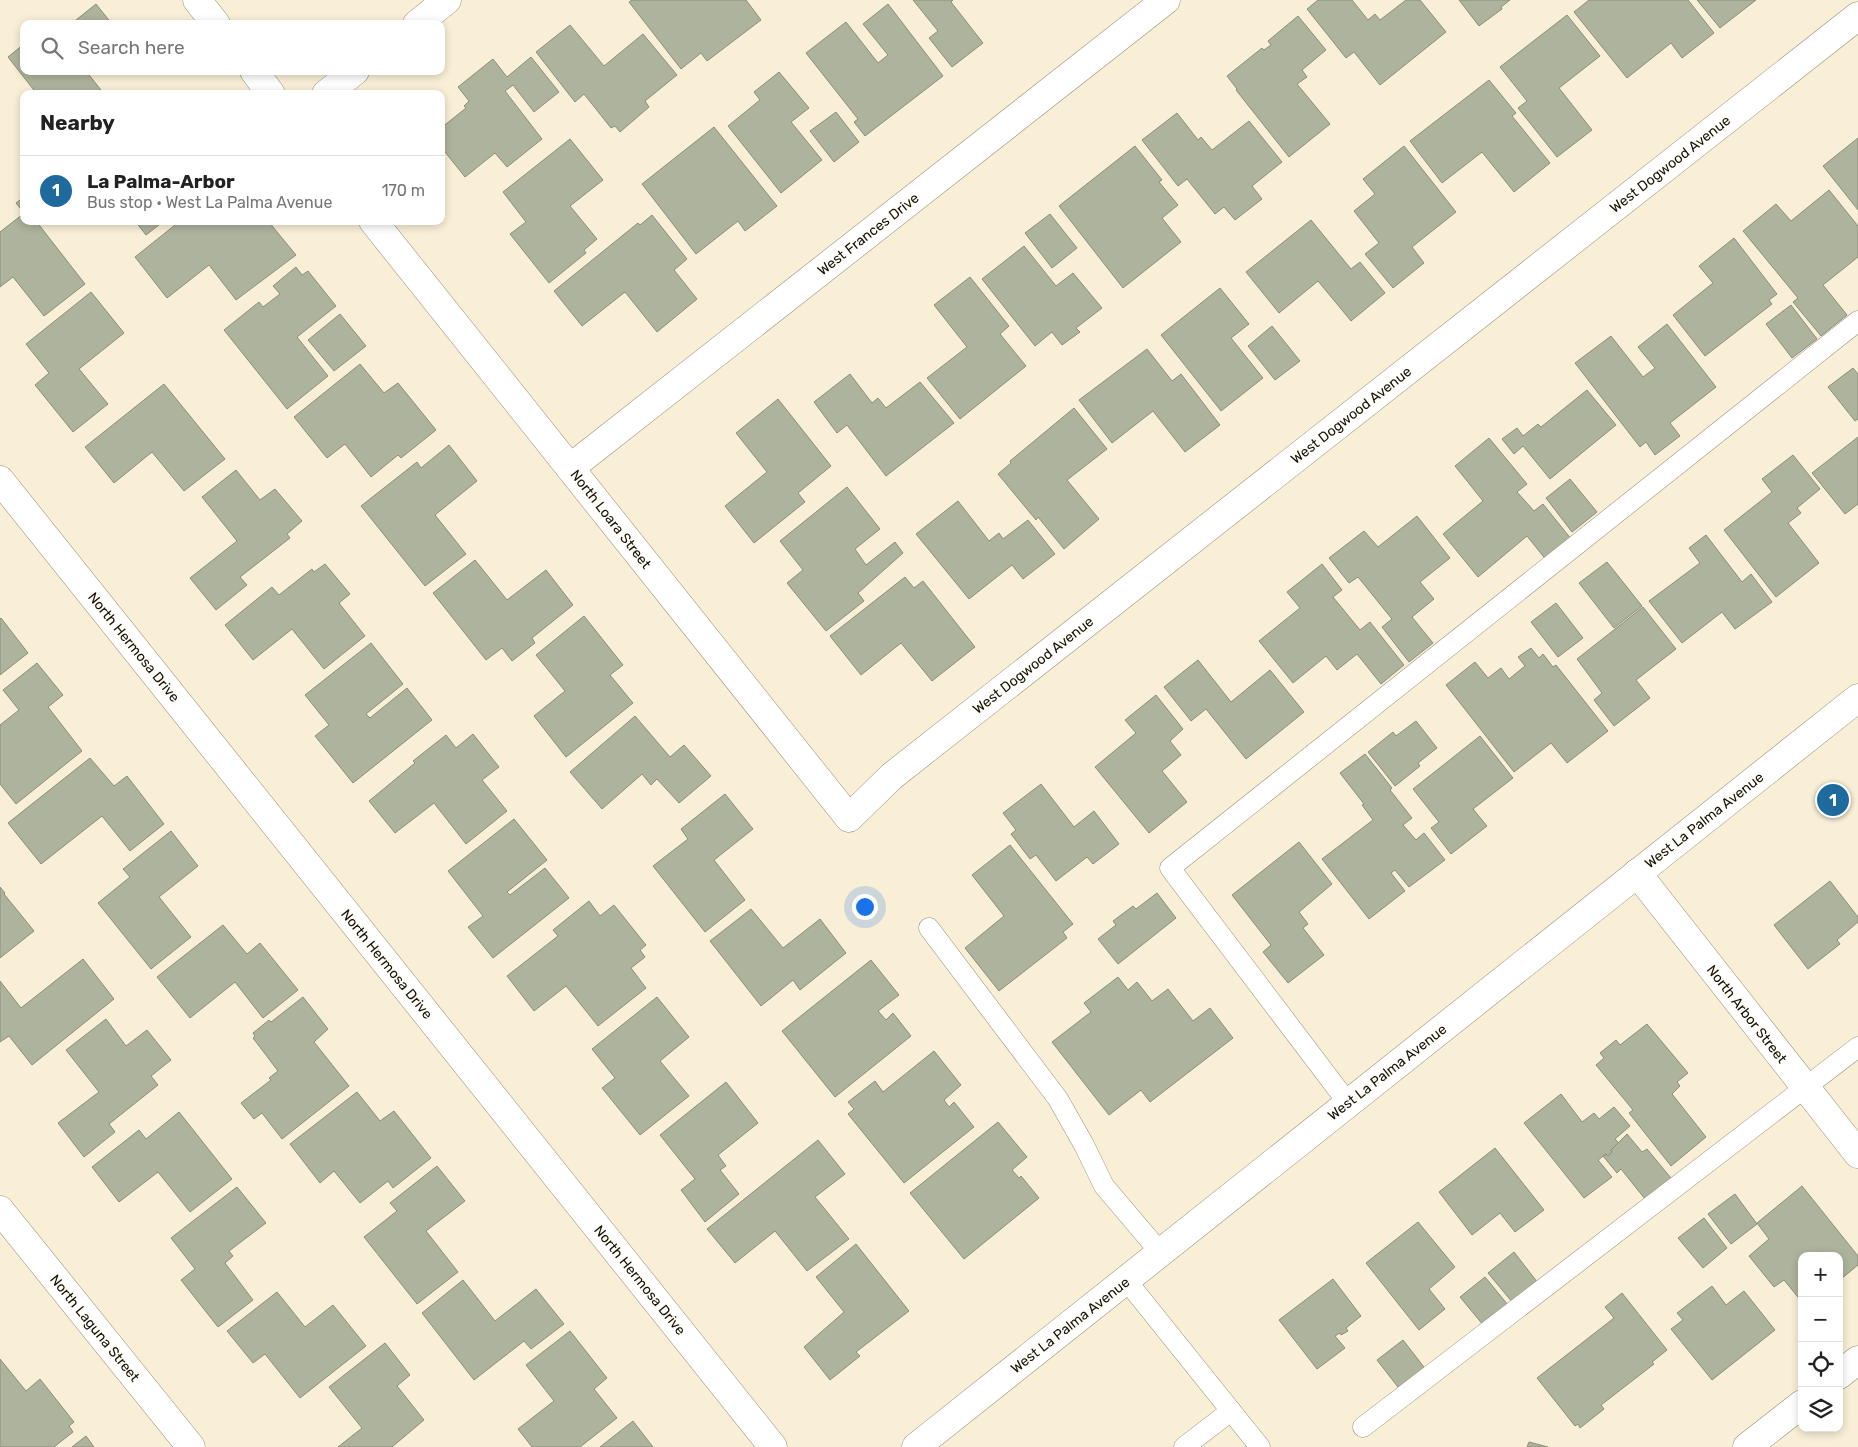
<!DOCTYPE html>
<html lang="en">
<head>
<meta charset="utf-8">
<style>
  body { margin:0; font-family:Rubik,sans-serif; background:#f6f6f6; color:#222 }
  .controls { position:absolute; right:15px; bottom:15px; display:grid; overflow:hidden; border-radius:10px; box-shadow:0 2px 8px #0003 }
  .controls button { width:45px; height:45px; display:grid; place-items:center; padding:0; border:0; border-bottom:1px solid #e0e0e0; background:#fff; color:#222; font:25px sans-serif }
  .you { position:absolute; left:864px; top:906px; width:18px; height:18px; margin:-12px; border:4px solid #fff; border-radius:50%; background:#1a73e8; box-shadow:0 0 0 8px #1a73e833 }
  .badge { display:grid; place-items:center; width:32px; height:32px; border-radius:50%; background:#1e6a9d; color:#fff; font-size:16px; font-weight:700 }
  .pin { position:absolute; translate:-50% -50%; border:2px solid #fff; box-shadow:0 1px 5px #0006 }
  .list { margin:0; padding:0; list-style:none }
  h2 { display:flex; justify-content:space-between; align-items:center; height:65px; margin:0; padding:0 20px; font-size:21px }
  h2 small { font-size:16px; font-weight:400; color:#767676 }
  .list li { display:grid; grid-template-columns:32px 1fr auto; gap:15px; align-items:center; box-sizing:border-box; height:70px; padding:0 20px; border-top:1px solid #e0e0e0 }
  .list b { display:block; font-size:19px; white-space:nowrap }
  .list p { margin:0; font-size:16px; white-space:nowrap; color:#767676 }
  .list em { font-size:16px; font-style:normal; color:#767676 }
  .icon { flex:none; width:28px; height:28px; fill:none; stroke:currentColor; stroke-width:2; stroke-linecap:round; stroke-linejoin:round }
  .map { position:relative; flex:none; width:1858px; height:1447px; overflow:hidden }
  .search { position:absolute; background:#fff; box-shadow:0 2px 8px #0003; left:20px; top:20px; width:425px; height:55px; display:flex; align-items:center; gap:12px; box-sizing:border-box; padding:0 18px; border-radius:10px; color:#767676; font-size:19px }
  .panel { position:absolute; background:#fff; box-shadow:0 2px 8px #0003; left:20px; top:90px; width:425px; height:135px; border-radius:10px }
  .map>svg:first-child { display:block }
  .building { fill:#adb39c; stroke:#898f79 }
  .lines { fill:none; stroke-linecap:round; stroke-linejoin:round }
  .service-casing { stroke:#978e78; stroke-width:21 }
  .minor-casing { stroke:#978e78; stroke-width:29 }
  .tertiary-casing { stroke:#978e78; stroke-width:29 }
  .primary-casing { stroke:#978e78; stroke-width:29 }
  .service { stroke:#fff; stroke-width:20 }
  .minor { stroke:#fff; stroke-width:28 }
  .tertiary { stroke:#fff; stroke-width:28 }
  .primary { stroke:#fff; stroke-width:28 }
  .labels { text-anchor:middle; stroke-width:4; stroke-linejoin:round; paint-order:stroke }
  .street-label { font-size:14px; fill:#141008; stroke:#fffdf8 }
</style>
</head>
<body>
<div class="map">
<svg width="1858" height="1447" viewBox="0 0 1858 1447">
  <rect width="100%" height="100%" fill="#f9efd7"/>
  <g class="building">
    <path d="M632 0H746L761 20 707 61 701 53 681 69 629 2Z"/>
    <path d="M913 0H953L951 2 983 43 952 67 929 38 938 31Z"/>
    <path d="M1318 0H1352L1368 20 1375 14 1380 20 1406 0H1420L1446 32 1380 85 1354 52 1346 58 1307 9Z"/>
    <path d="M1459 0H1510L1501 7 1502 9 1479 26Z"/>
    <path d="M1589 0H1688L1714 33 1682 58 1671 43 1627 78 1574 12Z"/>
    <path d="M1697 0H1756L1720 28Z"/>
    <path d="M96 4 112 24H71Z"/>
    <path d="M888 4 943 76 865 136 854 122 858 119 806 53 846 22 878 63 888 55 863 24Z"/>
    <path d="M1567 15 1600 56 1559 88 1592 130 1557 157 1518 108 1527 101 1500 67Z"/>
    <path d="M1298 16 1326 50 1302 70 1307 77 1297 84 1330 124 1289 157 1236 90 1237 89 1227 76 1262 48 1264 50 1271 45 1268 41Z"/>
    <path d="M570 25 604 66 643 34 677 75 645 101 649 107 620 132 615 126 611 128 584 94 575 102 536 52Z"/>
    <path d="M24 44V71H86L104 94H37L8 57Z"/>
    <path d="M531 57 559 92 534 112 513 85 505 91 542 139 507 167 495 153 465 177 441 147V128L466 108 464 106 469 101 458 87 493 59 507 77Z"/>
    <path d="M779 72 809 108 791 122 822 160 781 193 728 126 760 100 754 92Z"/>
    <path d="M1489 80 1516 113 1512 116 1550 163 1514 192 1482 152 1442 183 1410 141Z"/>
    <path d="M836 112 859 142 834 162 810 131Z"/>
    <path d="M1177 113 1198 140 1201 137 1212 150 1249 121 1282 162 1252 186 1262 199 1235 220 1224 207 1215 214 1187 179 1178 186 1142 140Z"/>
    <path d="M714 127 777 206 745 231 738 221 696 254 642 184Z"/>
    <path d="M1858 138V210L1823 166Z"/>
    <path d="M570 139 603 180 570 206 597 239 584 250 586 253 549 283 510 234 526 222 503 192Z"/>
    <path d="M1135 146 1162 180 1159 182 1178 205 1162 218 1181 242 1123 288 1059 206Z"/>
    <path d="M1404 146 1456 212 1412 247 1424 263 1393 288 1365 254 1379 243 1354 211 1375 194 1363 179Z"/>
    <path d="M1829 190 1858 226V257L1823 285 1847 315 1821 336 1793 302 1798 298 1743 231 1776 204 1791 221Z"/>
    <path d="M24 197V213L16 203Z"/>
    <path d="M23 214 24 221H36L85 284 44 316 13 277 0 287V232Z"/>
    <path d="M1050 214 1077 248 1052 268 1025 233Z"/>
    <path d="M652 215 687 259 674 270 697 299 657 332 625 292 582 326 554 291 638 223 640 225Z"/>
    <path d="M1311 220 1351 269 1360 262 1385 293 1351 321 1318 281 1279 313 1246 272Z"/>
    <path d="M135 221H164L146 235Z"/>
    <path d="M180 221H268L296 255 236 300 209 265 167 298 135 257Z"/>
    <path d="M1734 238 1777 294 1769 300 1772 304 1705 356 1673 315 1713 283 1699 266Z"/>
    <path d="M1024 246 1056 286 1073 273 1102 308 1076 328 1080 332 1062 345 1052 332 1035 346 982 279Z"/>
    <path d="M296 267 302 275 308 271 336 306 297 337 328 376 287 409 224 330 259 302 263 307 280 294 273 286Z"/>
    <path d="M970 277 1009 326 1000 334 1026 366 960 419 927 378 967 347 934 305Z"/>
    <path d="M1220 288 1249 324 1231 338 1263 378 1221 411 1161 335Z"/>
    <path d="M91 292 124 333 79 369 108 404 73 432 35 385 49 373 26 344Z"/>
    <path d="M1791 305 1817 339 1792 358 1766 324Z"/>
    <path d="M340 314 366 346 334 371 308 340Z"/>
    <path d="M1667 324 1716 387 1670 423 1680 436 1655 455 1646 442 1640 447 1575 363 1611 336 1643 377 1655 368 1638 347Z"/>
    <path d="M1272 326 1300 361 1275 380 1248 346Z"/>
    <path d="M1147 349 1172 381 1181 374 1220 425 1185 452 1153 411 1112 443 1079 400Z"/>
    <path d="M360 364 384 393 398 383 436 430 401 458 398 455 371 477 345 444 327 458 294 417Z"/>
    <path d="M1853 368 1858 374V419L1855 421 1828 387Z"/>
    <path d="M850 374 872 403 878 398 886 408 920 382 954 423 886 476 847 425 837 433 814 402Z"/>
    <path d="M164 384 225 459 184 491 152 452 114 483 85 447Z"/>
    <path d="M1587 390 1616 425 1550 479 1523 446 1514 454 1502 439 1517 428 1523 436 1538 424 1541 427Z"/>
    <path d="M778 399 831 466 798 493 805 502 754 543 725 506 767 472 736 433Z"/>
    <path d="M1074 408 1107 449 1067 480 1099 519 1064 549 1038 517 1036 520 998 474 1011 463 1010 461Z"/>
    <path d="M1858 437V504L1845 514 1812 473Z"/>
    <path d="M1489 438 1527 484 1517 492 1534 511 1543 504 1572 540 1547 561 1527 536 1478 577 1443 534 1483 501 1455 466Z"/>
    <path d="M449 445 477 481 435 515 466 554 425 586 361 506 417 462 421 468Z"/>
    <path d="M1793 455 1820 489 1797 508 1801 513 1788 523 1819 563 1776 597 1724 530 1772 492 1762 479Z"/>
    <path d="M236 470 260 500 275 489 302 521 287 534 290 538 240 577 247 585 216 610 190 578 237 541 202 497Z"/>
    <path d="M1570 479 1597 512 1572 532 1546 498Z"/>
    <path d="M847 487 880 529 855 549 866 565 895 542 903 553 858 593 864 601 826 631 787 583 803 570 780 541Z"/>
    <path d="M958 501 989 541 999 533 1003 539 1028 520 1055 554 1023 579 1012 565 969 599 916 534Z"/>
    <path d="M1417 516 1450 558 1420 582 1434 599 1412 617 1433 643 1409 662 1382 627 1392 619 1358 577 1349 583 1329 558 1364 531 1378 547Z"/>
    <path d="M1706 535 1742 582 1751 574 1772 602 1735 629 1722 612 1682 643 1649 601 1700 563 1689 548Z"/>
    <path d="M475 560 507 600 546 570 573 605 532 638 535 643 512 661 502 648 486 660 433 593Z"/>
    <path d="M1607 562 1642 606 1614 628 1579 583Z"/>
    <path d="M325 564 350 594 339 603 365 636 324 669 292 629 253 660 225 625 272 587 279 595 312 569 314 572Z"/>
    <path d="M1322 564 1342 590 1333 597 1360 630 1370 622 1404 665 1381 684 1357 654 1337 670 1326 656 1293 683 1259 641 1300 608 1287 592Z"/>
    <path d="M905 577 914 588 923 581 975 647 932 681 901 643 861 675 830 636Z"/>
    <path d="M1556 603 1583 638 1558 657 1531 622Z"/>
    <path d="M1643 607 1676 649 1636 680 1650 698 1614 726 1594 700 1602 693 1577 659Z"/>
    <path d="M584 616 623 665 610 675 633 703 566 757 534 716 565 691 536 655Z"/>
    <path d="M1 618 28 653 0 675V619Z"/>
    <path d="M371 643 403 684 366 714 370 718 407 688 432 720 353 783 315 736 329 725 305 695Z"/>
    <path d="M1531 648 1539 658 1543 654 1553 667 1556 665 1608 731 1567 763 1551 743 1514 772 1446 685 1475 662 1488 678 1501 668 1509 679 1525 666 1518 657Z"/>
    <path d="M1198 660 1231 702 1270 670 1304 712 1246 759 1206 709 1191 721 1164 687Z"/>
    <path d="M37 663 63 695 48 707 82 751 16 804 0 784V725L19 710 3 690Z"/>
    <path d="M1156 695 1183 729 1170 741 1181 755 1162 771 1187 802 1149 833 1095 767 1136 733 1125 720Z"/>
    <path d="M635 716 670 757 684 745 711 776 679 803 657 779 651 785 642 774 602 809 570 772Z"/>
    <path d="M1416 721 1437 748 1418 763 1420 766 1395 786 1368 752 1393 732 1396 736Z"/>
    <path d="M473 734 499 767 482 780 507 811 466 844 434 803 395 833 369 801 415 763 413 761 446 735 456 748Z"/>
    <path d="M1480 736 1513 778 1473 809 1487 826 1451 854 1431 828 1439 822 1413 789Z"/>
    <path d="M1365 754 1392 788 1390 790 1412 818 1403 825 1416 840 1424 833 1445 860 1409 887 1395 870 1391 873 1405 891 1369 919 1322 859 1373 820 1362 805 1364 804 1340 773Z"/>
    <path d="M90 758 114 786 127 776 164 824 130 851 102 816 41 864 8 823Z"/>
    <path d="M1041 784 1074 827 1094 811 1119 844 1093 864 1087 857 1056 881 1036 855 1030 859 1011 834 1016 830 1003 813Z"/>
    <path d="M725 794 753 829 714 860 745 900 705 932 653 866 688 839 681 829Z"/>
    <path d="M514 819 547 860 507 892 510 895 545 868 569 898 493 958 468 927 483 916 448 871Z"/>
    <path d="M171 831 198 866 159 897 191 937 151 969 98 903 130 877 123 869Z"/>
    <path d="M1299 842 1332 884 1299 912 1308 924 1303 928 1324 955 1288 983 1263 952 1271 945 1232 895Z"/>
    <path d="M1010 845 1073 924 1063 932 1067 938 999 991 965 948 1004 916 972 875Z"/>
    <path d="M1830 881 1858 917V922L1837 940 1840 944 1808 969 1774 925Z"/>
    <path d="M0 887 5 893 4 894 34 931 0 958Z"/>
    <path d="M1157 893 1176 918 1118 964 1098 939 1116 925 1113 921 1133 906 1136 909Z"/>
    <path d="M589 901 600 916 614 905 646 945 640 950 645 957 631 968 646 988 598 1026 566 986 534 1011 507 976 558 936 553 930Z"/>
    <path d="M751 909 783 948 820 919 846 953 800 990 793 980 761 1006 710 941Z"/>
    <path d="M223 925 247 954 260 943 298 990 263 1018 235 982 190 1018 157 977Z"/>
    <path d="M83 959 114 999 32 1065 9 1036 0 1042V981L21 1008Z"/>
    <path d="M871 960 899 995 878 1011 886 1020 893 1013 911 1036 835 1097 782 1031Z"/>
    <path d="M1118 977 1128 990 1137 982 1152 1001 1168 989 1193 1021 1210 1008 1233 1038 1150 1102 1141 1090 1109 1115 1052 1042 1091 1012 1084 1003Z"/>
    <path d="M303 997 328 1029 314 1042 349 1086 282 1139 262 1113 254 1119 241 1103 271 1080 269 1078 278 1071 253 1038 255 1036 253 1033 269 1020 271 1022Z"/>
    <path d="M657 997 689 1037 660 1061 689 1096 640 1135 602 1088 615 1078 592 1049Z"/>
    <path d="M106 1019 126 1046 147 1030 171 1060 151 1076 158 1085 109 1124 115 1132 84 1157 58 1123 99 1092 66 1050Z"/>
    <path d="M1647 1024 1688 1073 1677 1082 1680 1086 1672 1094 1706 1137 1671 1166 1629 1113 1633 1110 1596 1065 1604 1058 1600 1053 1616 1040 1620 1045Z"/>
    <path d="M934 1051 961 1085 944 1100 949 1107 954 1102 974 1127 904 1183 848 1114 854 1109 848 1102 875 1081 883 1092Z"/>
    <path d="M726 1082 758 1123 718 1155 726 1166 720 1170 739 1194 705 1222 681 1190 695 1179 660 1135Z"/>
    <path d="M357 1092 380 1121 394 1111 431 1158 393 1188 388 1181 360 1203 334 1171 320 1183 290 1144Z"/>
    <path d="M1561 1094 1582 1122 1594 1113 1599 1119 1614 1107 1630 1126 1615 1139 1619 1143 1611 1150 1612 1152 1608 1156 1606 1154 1598 1160 1612 1177 1584 1198 1524 1123Z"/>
    <path d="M179 1112 232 1179 190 1212 158 1172 119 1202 92 1167 139 1130 146 1139Z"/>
    <path d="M998 1122 1027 1157 1012 1170 1019 1178 1021 1176 1039 1198 964 1259 910 1193Z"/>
    <path d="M1627 1134 1642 1152 1647 1149 1671 1178 1645 1199 1621 1169 1617 1173 1603 1156 1606 1154 1608 1156 1612 1152 1611 1150Z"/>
    <path d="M818 1140 845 1174 815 1197 849 1239 807 1271 775 1231 735 1263 707 1229Z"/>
    <path d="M1495 1148 1544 1210 1515 1232 1500 1213 1472 1235 1439 1192Z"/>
    <path d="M437 1166 465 1201 426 1231 458 1272 417 1304 364 1237 397 1211 390 1203Z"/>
    <path d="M1802 1186 1858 1256V1265L1841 1279 1839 1277V1256H1802V1302L1784 1280 1774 1287 1749 1256 1769 1239 1757 1223Z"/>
    <path d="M237 1187 266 1223 229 1251 233 1256 225 1263 253 1300 218 1327 181 1280 195 1269 171 1238Z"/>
    <path d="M1735 1194 1757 1224 1731 1244 1708 1214Z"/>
    <path d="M1704 1218 1727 1248 1703 1268 1678 1238Z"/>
    <path d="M1418 1222 1455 1267 1429 1289 1445 1309 1419 1330 1366 1263Z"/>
    <path d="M856 1244 909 1311 856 1352 860 1356 830 1380 804 1347 844 1312 816 1277Z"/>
    <path d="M1514 1252 1538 1283 1513 1303 1488 1273Z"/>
    <path d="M1485 1277 1508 1305 1484 1326 1460 1297Z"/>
    <path d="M1333 1279 1361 1316 1346 1328 1348 1331 1341 1335 1340 1333 1335 1336 1345 1348 1317 1369 1279 1320Z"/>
    <path d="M463 1280 495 1321 536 1289 564 1324 531 1349 524 1341 474 1380 422 1313Z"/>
    <path d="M1712 1286 1726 1305 1744 1291 1775 1330 1712 1380 1671 1329 1683 1320 1677 1313Z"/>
    <path d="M277 1292 305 1327 333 1305 366 1346 300 1398 265 1354 253 1363 227 1331Z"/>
    <path d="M1622 1293 1667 1350 1652 1362 1654 1364 1601 1405 1604 1409 1580 1428 1578 1424 1575 1426 1537 1378 1614 1318 1605 1307Z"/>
    <path d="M570 1331 607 1378 594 1389 617 1418 580 1447H532L518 1429 554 1401 526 1365Z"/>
    <path d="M1403 1340 1427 1371 1401 1391 1377 1360Z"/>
    <path d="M385 1343 410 1375 397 1386 424 1420 392 1447H338L362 1428 329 1387Z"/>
    <path d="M0 1359 26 1391 40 1379 74 1422 69 1426 73 1432 54 1447H0Z"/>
    <path d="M633 1421 653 1447H600Z"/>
    <path d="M86 1436 94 1447H72Z"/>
    <path d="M1529 1442 1548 1447H1527Z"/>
  </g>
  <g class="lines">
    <g class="service-casing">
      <g id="service">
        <path d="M929 928 1058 1099 1084 1145 1104 1186 1160 1252"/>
        <path d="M1348 1103 1170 868 1858 321"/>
        <path d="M1126 1280 1260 1447"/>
        <path d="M1363 1427 1858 1047"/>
        <path d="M1184 1447 1231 1411"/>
      </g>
    </g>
    <g class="minor-casing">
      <g id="minor">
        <path d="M0 480 773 1447"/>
        <path d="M1637 873 1858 1154"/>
        <path d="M1839 1375 1858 1360"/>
        <path d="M1747 1447 1802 1404"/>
      </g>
    </g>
    <g class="tertiary-casing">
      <g id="tertiary">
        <path d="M197 0 216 24"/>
        <path d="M417 24 447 0"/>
        <path d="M254 71 271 94"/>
        <path d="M326 94 355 71"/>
        <path d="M373 221 849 818 892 776 1858 16"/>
        <path d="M570 468 1166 0"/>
        <path d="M0 1210 191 1447"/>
      </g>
    </g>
    <g class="primary-casing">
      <path id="primary" d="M916 1447 1858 698"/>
    </g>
    <use href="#service" class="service"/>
    <use href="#minor" class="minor"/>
    <use href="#tertiary" class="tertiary"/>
    <use href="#primary" class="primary"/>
  </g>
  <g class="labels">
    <g class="street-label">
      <text transform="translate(1670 164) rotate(-38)" y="5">West Dogwood Avenue</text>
      <text transform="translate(868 234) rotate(-38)" y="5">West Frances Drive</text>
      <text transform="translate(1351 415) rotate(-38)" y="5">West Dogwood Avenue</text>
      <text transform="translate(611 519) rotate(52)" y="5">North Loara Street</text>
      <text transform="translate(134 647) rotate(51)" y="5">North Hermosa Drive</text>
      <text transform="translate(1033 665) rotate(-38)" y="5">West Dogwood Avenue</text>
      <text transform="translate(1704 820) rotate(-38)" y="5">West La Palma Avenue</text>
      <text transform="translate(387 964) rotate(51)" y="5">North Hermosa Drive</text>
      <text transform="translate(1747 1014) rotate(52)" y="5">North Arbor Street</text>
      <text transform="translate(1387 1072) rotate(-38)" y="5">West La Palma Avenue</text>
      <text transform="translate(640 1280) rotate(51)" y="5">North Hermosa Drive</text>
      <text transform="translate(1070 1325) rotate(-38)" y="5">West La Palma Avenue</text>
      <text transform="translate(95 1328) rotate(51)" y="5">North Laguna Street</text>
    </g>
  </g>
</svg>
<div class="controls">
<button>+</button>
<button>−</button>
<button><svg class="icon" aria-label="locate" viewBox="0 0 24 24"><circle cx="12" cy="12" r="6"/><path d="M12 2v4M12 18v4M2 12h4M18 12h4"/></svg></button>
<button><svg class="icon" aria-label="layers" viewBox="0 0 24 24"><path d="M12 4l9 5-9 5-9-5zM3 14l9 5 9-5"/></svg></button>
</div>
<div class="you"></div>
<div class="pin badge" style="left:1833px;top:800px">1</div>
<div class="search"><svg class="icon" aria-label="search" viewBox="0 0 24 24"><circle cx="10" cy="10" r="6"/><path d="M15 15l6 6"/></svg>Search here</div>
<section class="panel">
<h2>Nearby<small></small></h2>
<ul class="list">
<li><span class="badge">1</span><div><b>La Palma-Arbor</b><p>Bus stop · West La Palma Avenue</p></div><em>170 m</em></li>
</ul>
</section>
</div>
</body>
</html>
